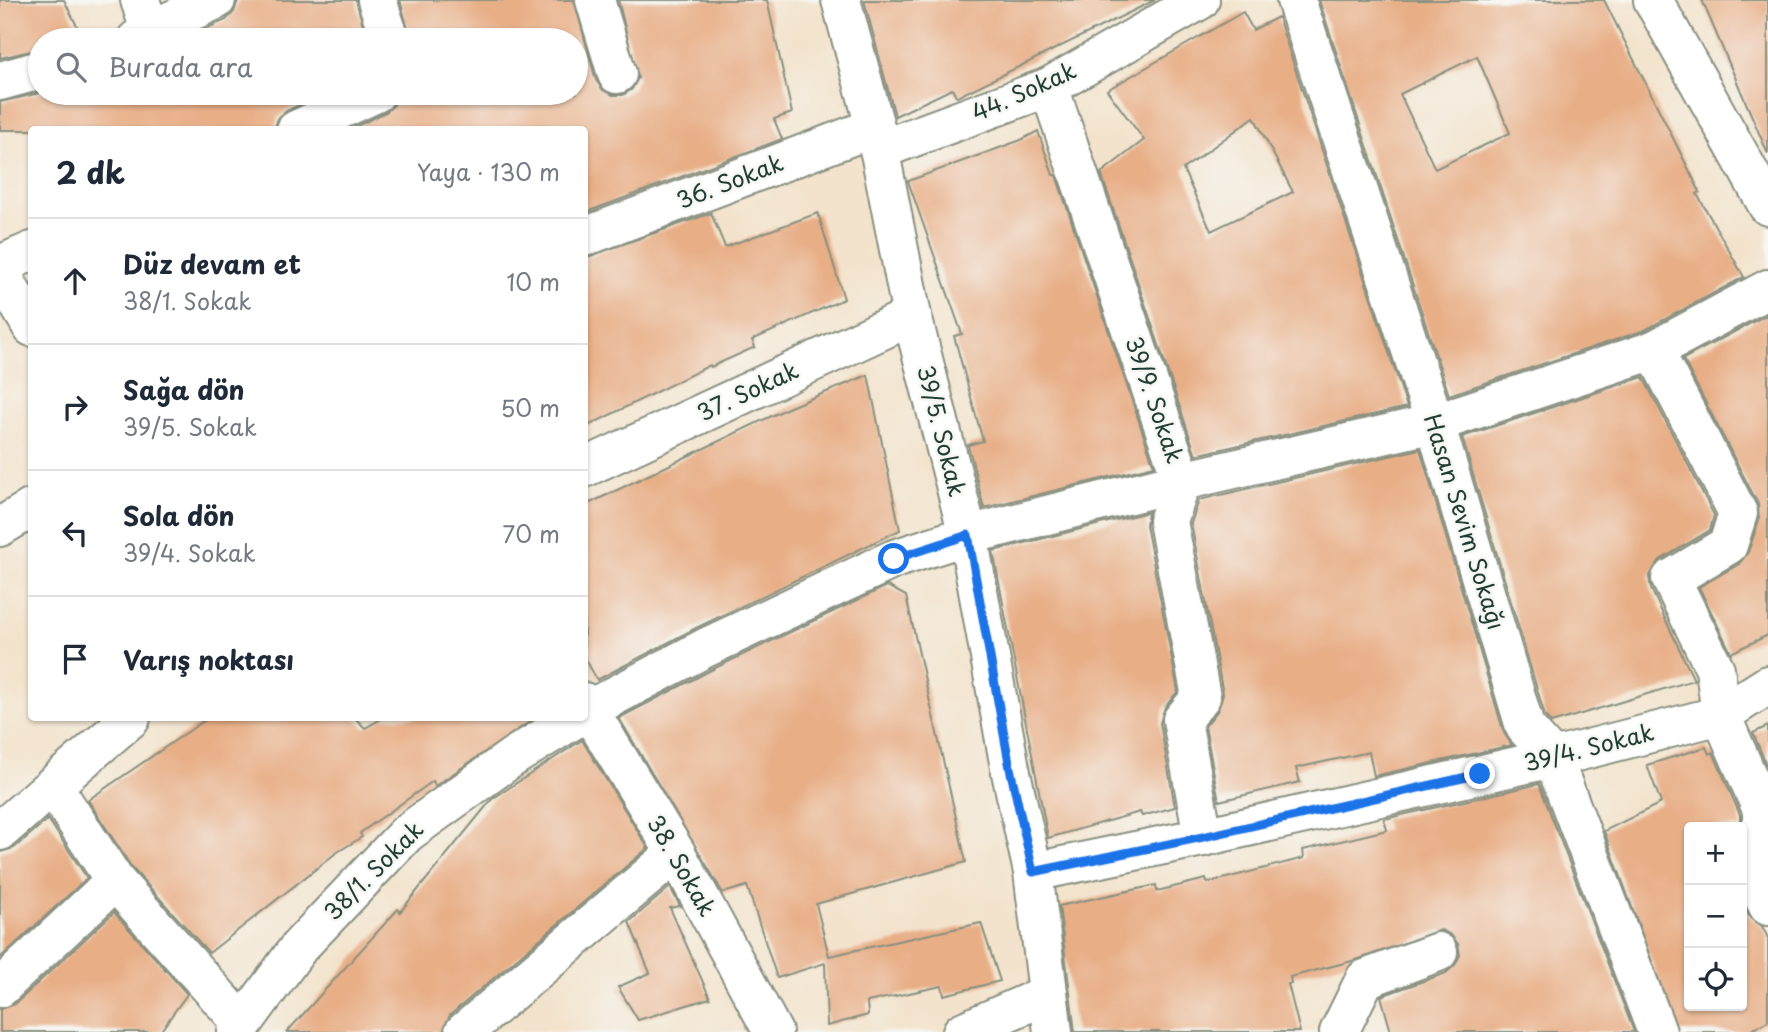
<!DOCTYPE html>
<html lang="tr">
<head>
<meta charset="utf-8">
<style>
  body { margin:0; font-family:"Playpen Sans",sans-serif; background:#f6f6f7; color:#1f2937 }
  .controls { position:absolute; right:21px; bottom:21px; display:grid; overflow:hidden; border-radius:7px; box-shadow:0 2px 5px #0004 }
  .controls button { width:63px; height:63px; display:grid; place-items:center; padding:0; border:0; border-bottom:2px solid #e0e1e3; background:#fff; color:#1f2937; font:35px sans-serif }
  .stop { position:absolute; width:21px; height:21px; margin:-16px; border:5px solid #1a73e8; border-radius:50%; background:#fff }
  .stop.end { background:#1a73e8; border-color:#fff; box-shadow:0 2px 7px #0008 }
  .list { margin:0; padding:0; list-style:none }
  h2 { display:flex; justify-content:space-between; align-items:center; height:91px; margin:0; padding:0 28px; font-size:30px }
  h2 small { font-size:23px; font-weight:400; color:#747a83 }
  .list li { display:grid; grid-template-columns:46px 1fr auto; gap:21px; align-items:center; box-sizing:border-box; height:126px; padding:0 28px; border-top:2px solid #e0e1e3 }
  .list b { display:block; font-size:26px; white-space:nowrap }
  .list p { margin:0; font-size:23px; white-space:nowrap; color:#747a83 }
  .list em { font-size:23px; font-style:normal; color:#747a83 }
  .icon { flex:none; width:38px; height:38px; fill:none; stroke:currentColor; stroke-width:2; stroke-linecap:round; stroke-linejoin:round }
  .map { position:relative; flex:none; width:1768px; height:1032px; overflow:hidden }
  .search { position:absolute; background:#fff; box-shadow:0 2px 5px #0004; left:28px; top:28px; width:560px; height:77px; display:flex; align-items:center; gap:18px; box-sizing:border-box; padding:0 24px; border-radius:38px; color:#747a83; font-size:26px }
  .panel { position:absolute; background:#fff; box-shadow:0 2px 5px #0004; left:28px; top:126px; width:560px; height:595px; border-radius:7px }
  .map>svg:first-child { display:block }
  .building { fill:#e8af87; fill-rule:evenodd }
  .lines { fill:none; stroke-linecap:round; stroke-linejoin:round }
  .minor-casing { stroke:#899080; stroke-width:42 }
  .tertiary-casing { stroke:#899080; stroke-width:42 }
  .minor { stroke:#fff; stroke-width:38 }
  .tertiary { stroke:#fff; stroke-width:38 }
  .route { stroke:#1a73e8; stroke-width:9 }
  .labels { text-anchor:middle; stroke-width:5; stroke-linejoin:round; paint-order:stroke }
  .street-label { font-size:23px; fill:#1f3d34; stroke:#f6f6f2 }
</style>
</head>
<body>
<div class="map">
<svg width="1768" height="1032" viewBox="0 0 1768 1032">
  <rect width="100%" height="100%" fill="#f6f6f2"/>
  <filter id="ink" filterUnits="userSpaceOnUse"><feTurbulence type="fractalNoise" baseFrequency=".0143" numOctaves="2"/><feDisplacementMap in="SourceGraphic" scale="14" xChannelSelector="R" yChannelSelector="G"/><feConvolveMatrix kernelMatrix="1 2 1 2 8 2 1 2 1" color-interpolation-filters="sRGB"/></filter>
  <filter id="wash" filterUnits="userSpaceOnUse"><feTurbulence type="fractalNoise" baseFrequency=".00686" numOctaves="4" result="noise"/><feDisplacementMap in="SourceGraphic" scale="28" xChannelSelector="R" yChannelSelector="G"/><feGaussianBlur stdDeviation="1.57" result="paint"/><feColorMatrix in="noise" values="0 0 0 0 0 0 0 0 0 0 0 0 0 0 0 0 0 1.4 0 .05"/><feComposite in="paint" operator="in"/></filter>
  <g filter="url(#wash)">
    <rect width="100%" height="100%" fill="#f3e3cc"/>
    <g id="blocks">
      <g class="building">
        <path d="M0 0H64L84 40H40V49L0 58Z"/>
        <path d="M238 0H356L367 40H180L226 20 234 12Z"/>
        <path d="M400 0H574L596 80 603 90 613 95H623L632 89 638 78 618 0H767L792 113 774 119 782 139 584 213V130H349L386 112 394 105 397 93H576V40H411Z"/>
        <path d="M864 0H1155L957 97 952 89 895 116Z"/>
        <path d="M1319 0H1604L1700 192 1697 194 1744 277 1645 330 1449 395ZM1477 56 1510 133 1435 169 1400 94Z"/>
        <path d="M1702 0H1768V154L1716 33Z"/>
        <path d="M1243 12 1253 30 1278 17 1407 407 1196 455 1101 173 1144 140 1107 90ZM1254 117 1293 192 1211 231 1183 169Z"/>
        <path d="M40 93H324L286 111 278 118 274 130H0V102Z"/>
        <path d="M1038 131 1053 175H1056L1154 466 984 508 968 445 983 441 954 336 962 334 908 181 1021 140Z"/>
        <path d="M711 213 725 247 818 213 844 299 752 340 755 347 711 367 710 365 584 428V258Z"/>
        <path d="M1766 315 1768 320V635L1731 653 1699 587 1739 564 1748 552 1759 520 1758 504 1683 359Z"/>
        <path d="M868 375 900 530 696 628 597 680 584 656V506L790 407Z"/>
        <path d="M1643 377 1714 515 1710 530 1660 560 1649 577 1651 589 1694 680 1551 723 1545 716 1462 437Z"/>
        <path d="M1420 449 1504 733 1512 745 1374 776 1369 752 1296 768 1300 782 1219 801 1205 726 1218 710 1223 694 1191 523 1199 500Z"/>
        <path d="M1148 512 1146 525 1178 691 1165 707 1160 723 1175 807 1142 816 1140 812 1048 838 993 551Z"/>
        <path d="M887 586 906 596 966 862 816 904 829 956 981 923 1000 981 944 995 942 986 867 1002 868 1015 827 1026 825 963 777 978 747 886 723 893 619 718 715 668Z"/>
        <path d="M208 718H355L365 728 383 718H535L435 786 433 781 360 833 362 837 336 853 209 953 132 868 88 800Z"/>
        <path d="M1768 726V769L1753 733Z"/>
        <path d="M582 740 648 848 450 1015 443 1032H287L398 909 400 912 492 799Z"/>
        <path d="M1706 747 1709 754 1713 752 1740 815V827H1689V1006H1742V901L1749 916 1762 926 1768 938V1021L1748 1032H1678L1604 831 1661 803 1647 765Z"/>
        <path d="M1539 784 1634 1032H1391L1381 996 1446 973 1455 965 1460 955 1458 944 1451 935 1441 930 1356 960 1290 977 1291 984H1288L1300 1032H1075L1059 906 1156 885 1157 891 1206 879 1207 883 1304 858 1303 850 1387 830 1384 819Z"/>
        <path d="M48 819 87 878 0 958V852L14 848Z"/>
        <path d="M670 887 680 906 670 908 710 998 638 1020 618 987 650 973 629 922Z"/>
        <path d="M114 912 187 994 160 1032H0V1009L15 1004Z"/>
      </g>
    </g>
  </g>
  <g filter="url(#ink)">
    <use href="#blocks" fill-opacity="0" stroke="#899080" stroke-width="2"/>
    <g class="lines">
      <g class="minor-casing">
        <g id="minor">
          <path d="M140 0 150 30"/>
          <path d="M377 0 390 40"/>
          <path d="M595 0 617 74"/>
          <path d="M1296 0 1435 423 1525 727 1553 758 1657 1032"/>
          <path d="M1653 0 1768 206"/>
          <path d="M136 40 150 30 216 0"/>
          <path d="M0 81 40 70"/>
          <path d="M1049 87 1182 481 1168 521 1201 697 1182 720 1203 837"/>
          <path d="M296 130 376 93"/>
          <path d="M879 150 1049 87 1200 0"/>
          <path d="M584 237 875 127"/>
          <path d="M0 265 32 251"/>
          <path d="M0 272 32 327"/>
          <path d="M1654 350 1738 513 1728 545 1671 579 1715 669 1721 715 1762 810V894L1768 906"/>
          <path d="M584 468 912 316"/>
          <path d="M0 527 32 508"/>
          <path d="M584 702 676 853 773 1032"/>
          <path d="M584 712 705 648 894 559 968 535 1182 481 1435 423 1654 350 1768 289"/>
          <path d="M53 786 115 881 242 1023"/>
          <path d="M0 831 131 718"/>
          <path d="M1033 872 1203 837 1553 758 1721 715 1768 685"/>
          <path d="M0 988 115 881"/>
          <path d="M237 1032 299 947 407 833 513 757 576 718"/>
          <path d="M464 1032 676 853"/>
          <path d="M962 1032 1048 994"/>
          <path d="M1339 1032 1365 979 1438 952"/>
        </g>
      </g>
      <g class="tertiary-casing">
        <path id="tertiary" d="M841 0 875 127 912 316 968 535 1010 768 1033 872 1053 1032"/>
      </g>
      <use href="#minor" class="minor"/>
      <use href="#tertiary" class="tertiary"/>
    </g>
  </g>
  <g class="lines" filter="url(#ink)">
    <path class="route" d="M894 559 968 535 1010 768 1033 872 1203 837 1480 774"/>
  </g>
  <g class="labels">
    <g class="street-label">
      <text transform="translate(1024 92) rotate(-24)" y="8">44. Sokak</text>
      <text transform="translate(730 182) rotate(-21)" y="8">36. Sokak</text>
      <text transform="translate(748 392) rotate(-25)" y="8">37. Sokak</text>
      <text transform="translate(1154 400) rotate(71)" y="8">39/9. Sokak</text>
      <text transform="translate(941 431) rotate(76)" y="8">39/5. Sokak</text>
      <text transform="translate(1464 522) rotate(73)" y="8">Hasan Sevim Sokağı</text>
      <text transform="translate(1589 748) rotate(-14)" y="8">39/4. Sokak</text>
      <text transform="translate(681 866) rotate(60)" y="8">38. Sokak</text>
      <text transform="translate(374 871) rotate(-45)" y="8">38/1. Sokak</text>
    </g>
  </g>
</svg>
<div class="controls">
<button>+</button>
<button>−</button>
<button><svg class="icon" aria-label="locate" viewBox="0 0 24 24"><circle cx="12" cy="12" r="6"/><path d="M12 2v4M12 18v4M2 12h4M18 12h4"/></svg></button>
</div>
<div class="stop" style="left:894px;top:559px"></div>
<div class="stop end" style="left:1480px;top:774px"></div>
<div class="search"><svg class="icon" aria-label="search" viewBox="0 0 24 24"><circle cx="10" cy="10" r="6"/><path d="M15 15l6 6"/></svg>Burada ara</div>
<section class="panel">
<h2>2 dk<small>Yaya · 130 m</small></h2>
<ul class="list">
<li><svg class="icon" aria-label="ahead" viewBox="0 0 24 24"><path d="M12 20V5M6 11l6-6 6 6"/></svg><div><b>Düz devam et</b><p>38/1. Sokak</p></div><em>10 m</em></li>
<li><svg class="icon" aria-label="right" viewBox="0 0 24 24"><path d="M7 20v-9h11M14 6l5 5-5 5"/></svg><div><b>Sağa dön</b><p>39/5. Sokak</p></div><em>50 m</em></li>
<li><svg class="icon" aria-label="left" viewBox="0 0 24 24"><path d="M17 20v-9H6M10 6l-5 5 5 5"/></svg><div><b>Sola dön</b><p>39/4. Sokak</p></div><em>70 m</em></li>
<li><svg class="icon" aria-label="arrive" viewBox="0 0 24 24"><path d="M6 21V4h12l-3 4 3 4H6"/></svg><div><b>Varış noktası</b></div></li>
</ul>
</section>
</div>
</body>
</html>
